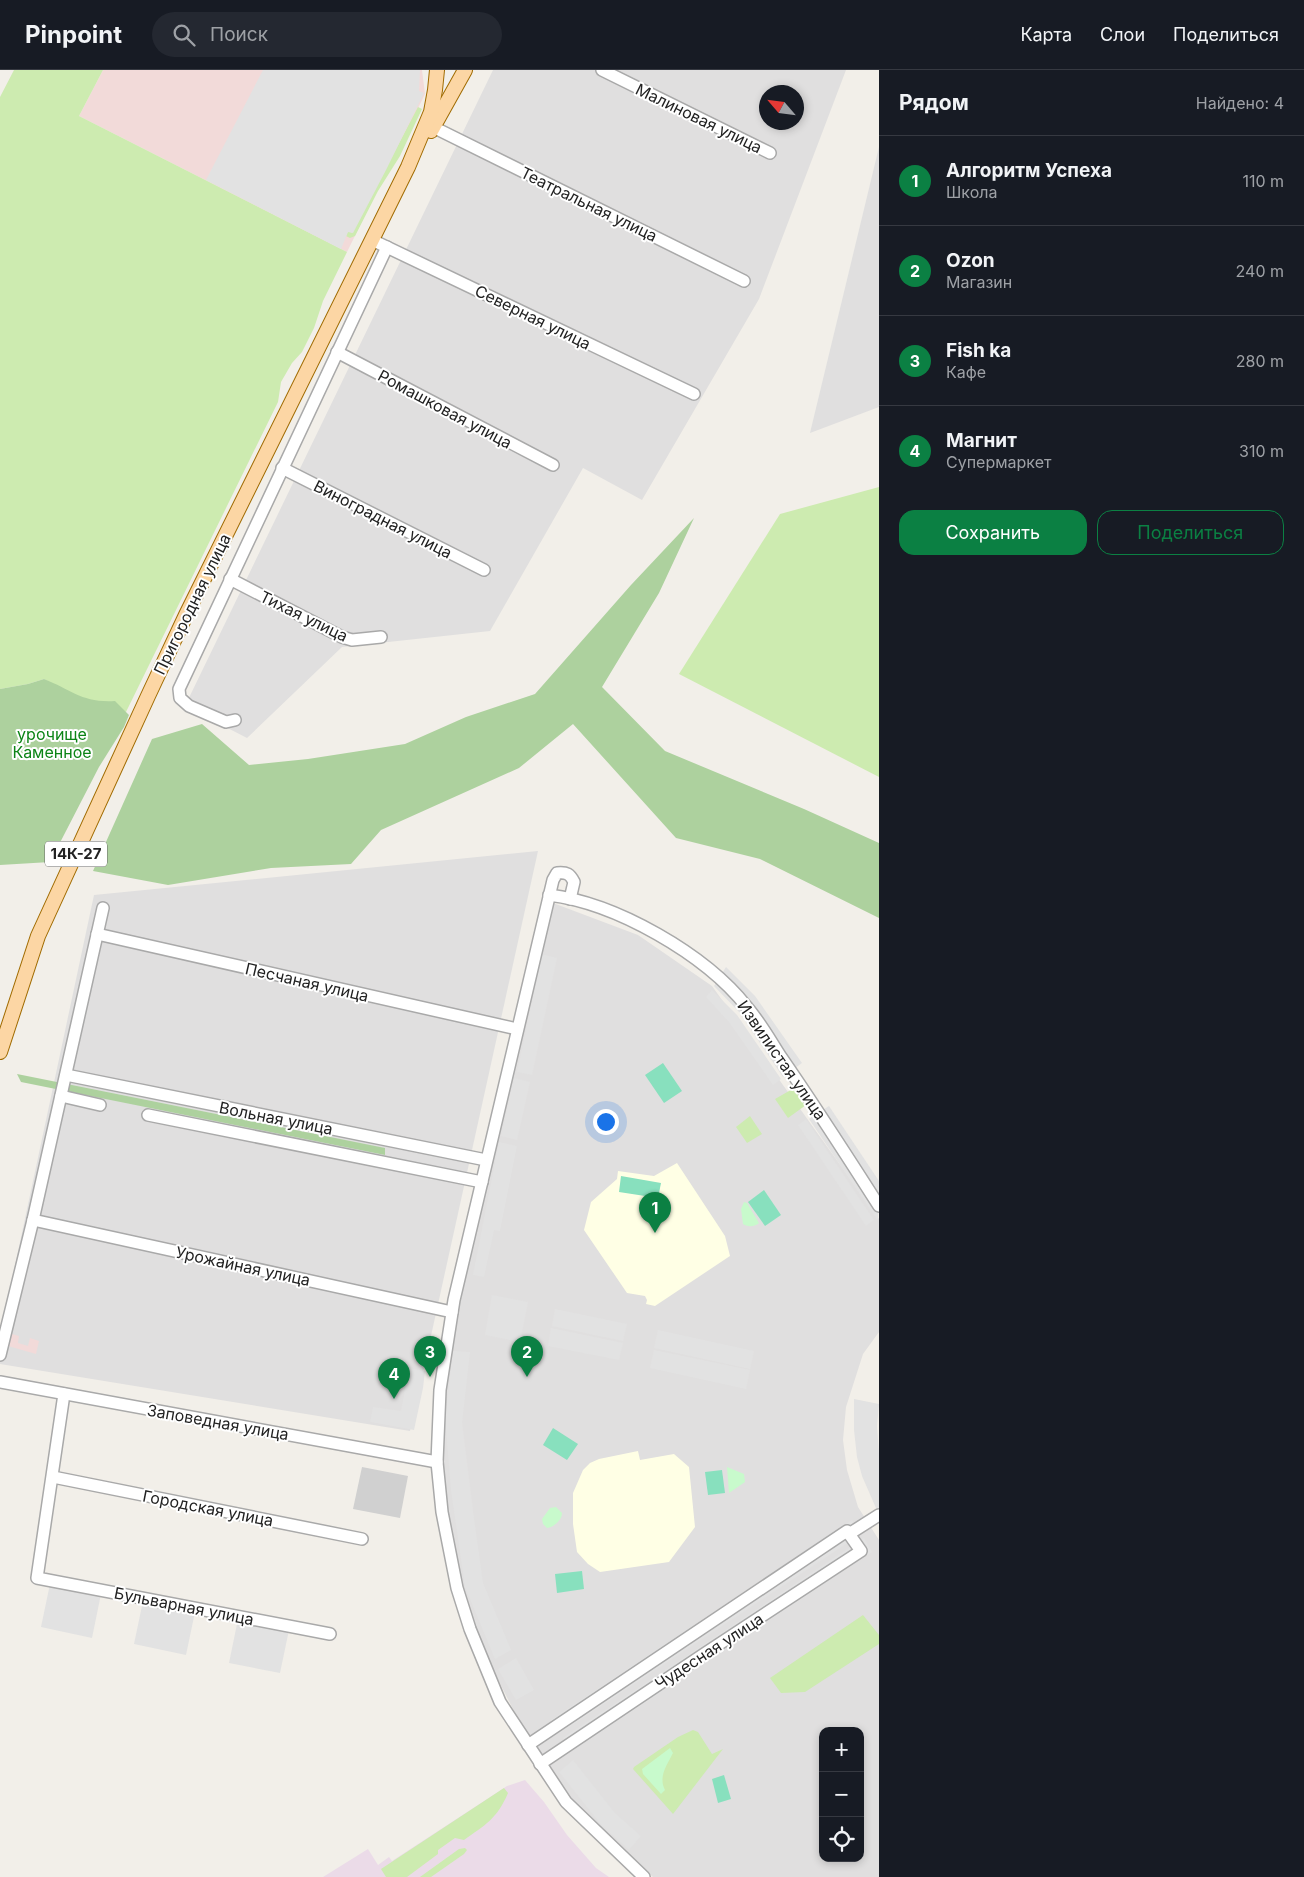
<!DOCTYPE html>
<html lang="ru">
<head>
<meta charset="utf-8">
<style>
  body { margin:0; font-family:Inter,sans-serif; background:#242831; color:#f1f3f6 }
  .controls { position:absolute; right:15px; bottom:15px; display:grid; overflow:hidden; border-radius:10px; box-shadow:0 2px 8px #0003 }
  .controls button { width:45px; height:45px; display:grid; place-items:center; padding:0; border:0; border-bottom:1px solid #363941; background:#171b24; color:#f1f3f6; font:25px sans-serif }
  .compass { position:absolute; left:759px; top:15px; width:45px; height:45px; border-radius:50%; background:#171b24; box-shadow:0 2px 8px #0003; rotate:298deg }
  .you { position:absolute; left:605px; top:1051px; width:18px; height:18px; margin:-12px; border:4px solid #fff; border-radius:50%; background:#1a73e8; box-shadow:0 0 0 8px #1a73e833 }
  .badge { display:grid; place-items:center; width:32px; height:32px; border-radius:50%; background:#0b8043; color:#fff; font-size:16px; font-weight:700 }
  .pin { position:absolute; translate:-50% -41px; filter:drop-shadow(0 1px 2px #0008) }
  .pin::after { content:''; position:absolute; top:26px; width:18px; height:15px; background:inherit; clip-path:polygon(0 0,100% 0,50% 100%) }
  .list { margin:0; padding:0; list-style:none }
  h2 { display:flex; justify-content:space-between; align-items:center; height:65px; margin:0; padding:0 20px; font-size:21px }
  h2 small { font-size:16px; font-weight:400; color:#9ea1a6 }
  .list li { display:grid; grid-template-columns:32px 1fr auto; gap:15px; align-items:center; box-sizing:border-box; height:90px; padding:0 20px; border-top:1px solid #363941 }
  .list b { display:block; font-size:19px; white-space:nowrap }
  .list p { margin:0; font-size:16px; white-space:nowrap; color:#9ea1a6 }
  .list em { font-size:16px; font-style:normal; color:#9ea1a6 }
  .actions { display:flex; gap:10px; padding:15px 20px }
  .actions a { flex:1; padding:11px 0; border:1px solid #0b8043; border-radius:15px; text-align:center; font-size:18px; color:#0b8043 }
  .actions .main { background:#0b8043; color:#fff }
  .icon { flex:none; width:28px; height:28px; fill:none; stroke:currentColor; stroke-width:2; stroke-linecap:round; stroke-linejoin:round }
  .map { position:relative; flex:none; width:879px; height:1807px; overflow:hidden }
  header { display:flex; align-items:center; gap:30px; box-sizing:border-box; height:70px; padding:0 25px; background:#171b24; border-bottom:1px solid #363941 }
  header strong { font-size:24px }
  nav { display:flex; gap:28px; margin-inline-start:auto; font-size:18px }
  .search { width:350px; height:45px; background:#242831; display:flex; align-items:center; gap:12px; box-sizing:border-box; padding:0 18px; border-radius:28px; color:#9ea1a6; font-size:19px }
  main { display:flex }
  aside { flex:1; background:#171b24 }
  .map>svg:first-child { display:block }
  .residential { fill:#e0dfdf; fill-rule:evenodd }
  .commercial { fill:#f2dad9 }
  .industrial { fill:#ebdbe8 }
  .education { fill:#ffffe5 }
  .religious { fill:#d0d0d0 }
  .grass { fill:#cdebb0 }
  .forest { fill:#add19e }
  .park { fill:#c8facc }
  .pitch { fill:#88e0be }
  .parking { fill:#e2e2e2 }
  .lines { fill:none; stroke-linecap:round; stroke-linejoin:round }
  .minor-casing { stroke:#a9a9a9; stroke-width:14 }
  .major-casing { stroke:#a06b00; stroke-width:16 }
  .minor { stroke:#fff; stroke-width:11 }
  .major { stroke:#fcd6a4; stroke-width:14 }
  .labels { text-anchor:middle; stroke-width:4; stroke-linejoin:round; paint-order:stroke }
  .shield { fill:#fff; stroke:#646464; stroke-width:1 }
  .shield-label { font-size:15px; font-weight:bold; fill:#222 }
  .street-label { font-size:16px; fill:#222; stroke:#fff }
  .park-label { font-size:16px; fill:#0c8416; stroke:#fff }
</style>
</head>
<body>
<header>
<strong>Pinpoint</strong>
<div class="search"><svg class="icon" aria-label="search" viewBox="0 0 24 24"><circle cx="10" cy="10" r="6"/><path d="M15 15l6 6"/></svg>Поиск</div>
<nav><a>Карта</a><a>Слои</a><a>Поделиться</a></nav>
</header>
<main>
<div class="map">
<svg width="879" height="1807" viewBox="0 0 879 1807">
  <rect width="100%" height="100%" fill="#f2efe9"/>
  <g class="residential">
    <path d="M493 0H846L759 229 642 430 583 398 490 561 342 577 247 668 185 636ZM766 22H796V52H766Z"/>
    <path d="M879 77V337L810 363Z"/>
    <path d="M538 781 410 1361 0 1294V1266L94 825Z"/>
    <path d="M553 833 638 865 712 916 879 1149V1262L863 1284 846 1337 843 1370 847 1400 858 1437 879 1470V1807H653L571 1730 518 1649 480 1574 459 1509 442 1415 444 1301ZM823 1661H860V1788H823Z"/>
  </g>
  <g class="commercial">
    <path d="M103 0H422L425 24 347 182 79 46Z"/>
    <path d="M12 1264 19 1266 18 1273 28 1276 30 1268 39 1271 36 1284 8 1276Z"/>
  </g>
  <path class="industrial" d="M525 1710 544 1732 567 1765 596 1798 609 1807H323L368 1779 378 1795 389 1787 392 1791 507 1716Z"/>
  <g class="education">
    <path d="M677 1093 725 1166 730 1186 655 1236 646 1234 647 1230 645 1226 627 1223 584 1160 591 1132 617 1109 618 1101 654 1106Z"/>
    <path d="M638 1381 640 1390 674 1384 689 1397 695 1457 669 1492 600 1502 588 1494 577 1482 573 1454V1423L583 1400 590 1393 599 1389Z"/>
  </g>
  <path class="religious" d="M362 1397 408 1406 400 1448 353 1439Z"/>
  <g class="grass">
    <path d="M14 0H103L79 46 347 182 323 231 314 258 302 282 292 293 281 312 278 332 126 642 84 631 44 609 28 614 0 619V27Z"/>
    <path d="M418 37 422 39 400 86 378 121 355 166 350 168 346 166 348 161 352 163Z"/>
    <path d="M879 417V707L679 604 780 444Z"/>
    <path d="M796 1017 807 1032 806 1035 788 1048 775 1029Z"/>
    <path d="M750 1046 762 1064 747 1073 736 1057Z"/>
    <path d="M863 1545 879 1565V1574L805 1622 781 1623 770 1608Z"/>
    <path d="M693 1660 698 1662 712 1684 723 1679 673 1744 633 1699 634 1697 678 1667Z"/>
    <path d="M504 1718 508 1723C497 1749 485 1755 464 1770L455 1768 438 1780V1784L407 1807H386L381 1799Z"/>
    <path d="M465 1778 467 1780 464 1784 431 1807H420L459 1779Z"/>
  </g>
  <g class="forest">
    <path d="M694 448 659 523 602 617 665 681 804 739 879 773V848L760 789 676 768 573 654 519 698 381 760 351 794 271 798 168 815 93 801 152 669 202 654 249 695 308 689 405 674 466 647 535 624 631 515Z"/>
    <path d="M44 609C72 620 82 633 115 631L129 645 124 657 99 697 50 792 0 795V619L28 614Z"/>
    <path d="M17 1004 385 1078V1085L21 1012Z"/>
  </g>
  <g class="park">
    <path d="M744 1132 747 1133 759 1153C755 1157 747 1157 743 1154L741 1139Z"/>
    <path d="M727 1397 744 1404 745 1412 729 1423Z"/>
    <path d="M556 1437 562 1443C562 1450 554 1457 547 1458L543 1454 542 1449 550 1438Z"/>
    <path d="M670 1678 673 1683C667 1695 658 1707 665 1720L661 1724 643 1704 642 1699Z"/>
  </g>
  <g class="pitch">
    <path d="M663 993 682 1021 664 1033 645 1005Z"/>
    <path d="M621 1106 661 1113 658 1128 619 1122Z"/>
    <path d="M764 1120 781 1145 765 1156 748 1132Z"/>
    <path d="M553 1358 578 1374 567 1390 543 1375Z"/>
    <path d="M722 1400 725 1423 708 1425 705 1402Z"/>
    <path d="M582 1501 584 1519 557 1523 555 1504Z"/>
    <path d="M724 1705 731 1729 718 1733 712 1709Z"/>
  </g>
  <g class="parking">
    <path d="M263 0H420L419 21 424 23 386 100 353 163 348 162 341 179 206 110Z"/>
    <path d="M542 884 557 888 532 1005 517 1002Z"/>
    <path d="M726 897 755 926 802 993 783 1007 739 942 714 916Z"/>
    <path d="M712 920 737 945 781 1009 773 1015 729 952 706 927Z"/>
    <path d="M514 1008 530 1012 517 1070 501 1066Z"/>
    <path d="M829 1036 879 1111 878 1151 809 1049Z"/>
    <path d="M806 1049 874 1150 866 1156 798 1055Z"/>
    <path d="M499 1072 517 1076 500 1161 494 1160 484 1207 473 1205Z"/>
    <path d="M492 1225 528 1232 520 1272 485 1265Z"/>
    <path d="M555 1239 627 1254 623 1271 552 1256Z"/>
    <path d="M551 1258 623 1273 619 1290 548 1276Z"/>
    <path d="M658 1260 754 1281 750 1299 654 1278Z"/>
    <path d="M654 1280 750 1300 746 1319 650 1298Z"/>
    <path d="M453 1281 470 1282 462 1353 473 1441 483 1513 511 1580 495 1589 465 1517 451 1420 445 1347Z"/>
    <path d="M409 1298 425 1301 423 1318 414 1360 370 1352 373 1337 401 1341Z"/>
    <path d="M854 1329 879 1334 877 1356 879 1383V1445L862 1406 857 1387 854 1360Z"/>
    <path d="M852 1450 861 1464 560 1663 551 1650Z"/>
    <path d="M864 1468 872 1482 572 1681 563 1668Z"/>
    <path d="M50 1514 101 1524 92 1568 41 1557Z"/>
    <path d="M143 1531 195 1542 186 1585 134 1574Z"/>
    <path d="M238 1549 289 1560 280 1603 229 1593Z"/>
    <path d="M516 1588 534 1620 516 1630 498 1599Z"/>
    <path d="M573 1690 615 1743 641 1766 629 1780 602 1756 559 1702Z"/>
  </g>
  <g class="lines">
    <g class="minor-casing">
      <g id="minor">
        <path d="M602 0 770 83"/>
        <path d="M433 57 744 211"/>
        <path d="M372 170 694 324"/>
        <path d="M337 282 553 395"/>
        <path d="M282 398 484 500"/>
        <path d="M230 509 342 567 352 570 381 567"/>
        <path d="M235 650 226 652 189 636 180 628 179 619 387 177"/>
        <path d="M549 825C616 833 705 884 747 937 760 952 770 970 781 987 815 1036 847 1086 879 1136"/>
        <path d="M570 829 574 812C570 804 567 802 557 803L553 810 454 1230 440 1320 437 1392 442 1442 457 1518 470 1559 500 1632 566 1732 644 1807"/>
        <path d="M97 864 517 959"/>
        <path d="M66 1005 486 1090"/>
        <path d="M61 1026 100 1035"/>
        <path d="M148 1045 482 1112"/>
        <path d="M33 1150 452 1242"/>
        <path d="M0 1285 33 1150 103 838"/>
        <path d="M0 1312 437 1392"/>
        <path d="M64 1324 37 1508 330 1564"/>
        <path d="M53 1407 362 1469"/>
        <path d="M849 1464 879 1445"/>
        <path d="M528 1675 847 1461 861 1481 704 1584 540 1694"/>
      </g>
    </g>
    <g class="major-casing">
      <g id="major">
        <path d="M431 61 465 0"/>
        <path d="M0 982 38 866 148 626 186 545 408 97 431 42 435 20 437 0"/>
      </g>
    </g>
    <use href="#minor" class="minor"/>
    <use href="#major" class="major"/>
  </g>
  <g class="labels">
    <rect class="shield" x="45" y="771.5" width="62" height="25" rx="4"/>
    <g class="shield-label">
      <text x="76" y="789">14К-27</text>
    </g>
    <g class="street-label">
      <text transform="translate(699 48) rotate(26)" y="6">Малиновая улица</text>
      <text transform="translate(589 134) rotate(26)" y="6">Театральная улица</text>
      <text transform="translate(533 247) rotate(26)" y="6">Северная улица</text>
      <text transform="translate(445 339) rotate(28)" y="6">Ромашковая улица</text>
      <text transform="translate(383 449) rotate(27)" y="6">Виноградная улица</text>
      <text transform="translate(192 534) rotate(-64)" y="6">Пригородная улица</text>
      <text transform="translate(304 546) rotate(26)" y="6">Тихая улица</text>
      <text transform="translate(307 912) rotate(13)" y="6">Песчаная улица</text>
      <text transform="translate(782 990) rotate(55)" y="6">Извилистая улица</text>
      <text transform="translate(276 1048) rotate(11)" y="6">Вольная улица</text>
      <text transform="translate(243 1196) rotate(12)" y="6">Урожайная улица</text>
      <text transform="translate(218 1352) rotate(10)" y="6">Заповедная улица</text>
      <text transform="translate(208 1438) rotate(11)" y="6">Городская улица</text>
      <text transform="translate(184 1536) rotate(11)" y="6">Бульварная улица</text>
      <text transform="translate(709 1581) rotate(-33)" y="6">Чудесная улица</text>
    </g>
    <g class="park-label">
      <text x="52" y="670">урочище<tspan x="52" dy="18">Каменное</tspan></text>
    </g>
  </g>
</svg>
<div class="controls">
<button>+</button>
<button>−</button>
<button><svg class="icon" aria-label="locate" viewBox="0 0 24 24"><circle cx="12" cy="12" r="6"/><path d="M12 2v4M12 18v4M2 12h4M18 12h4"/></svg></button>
</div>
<svg class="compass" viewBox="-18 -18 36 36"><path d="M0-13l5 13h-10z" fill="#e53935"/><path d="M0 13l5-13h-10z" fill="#9ea1a6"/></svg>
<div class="you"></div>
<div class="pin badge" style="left:655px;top:1163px">1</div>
<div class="pin badge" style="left:527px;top:1307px">2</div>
<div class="pin badge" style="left:430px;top:1307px">3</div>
<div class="pin badge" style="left:394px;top:1329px">4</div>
</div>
<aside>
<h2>Рядом<small>Найдено: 4</small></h2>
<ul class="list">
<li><span class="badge">1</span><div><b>Алгоритм Успеха</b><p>Школа</p></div><em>110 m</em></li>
<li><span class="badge">2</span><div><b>Ozon</b><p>Магазин</p></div><em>240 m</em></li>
<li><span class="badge">3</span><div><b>Fish ka</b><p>Кафе</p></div><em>280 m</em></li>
<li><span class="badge">4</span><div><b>Магнит</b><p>Супермаркет</p></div><em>310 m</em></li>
</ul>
<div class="actions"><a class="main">Сохранить</a><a>Поделиться</a></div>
</aside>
</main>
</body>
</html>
